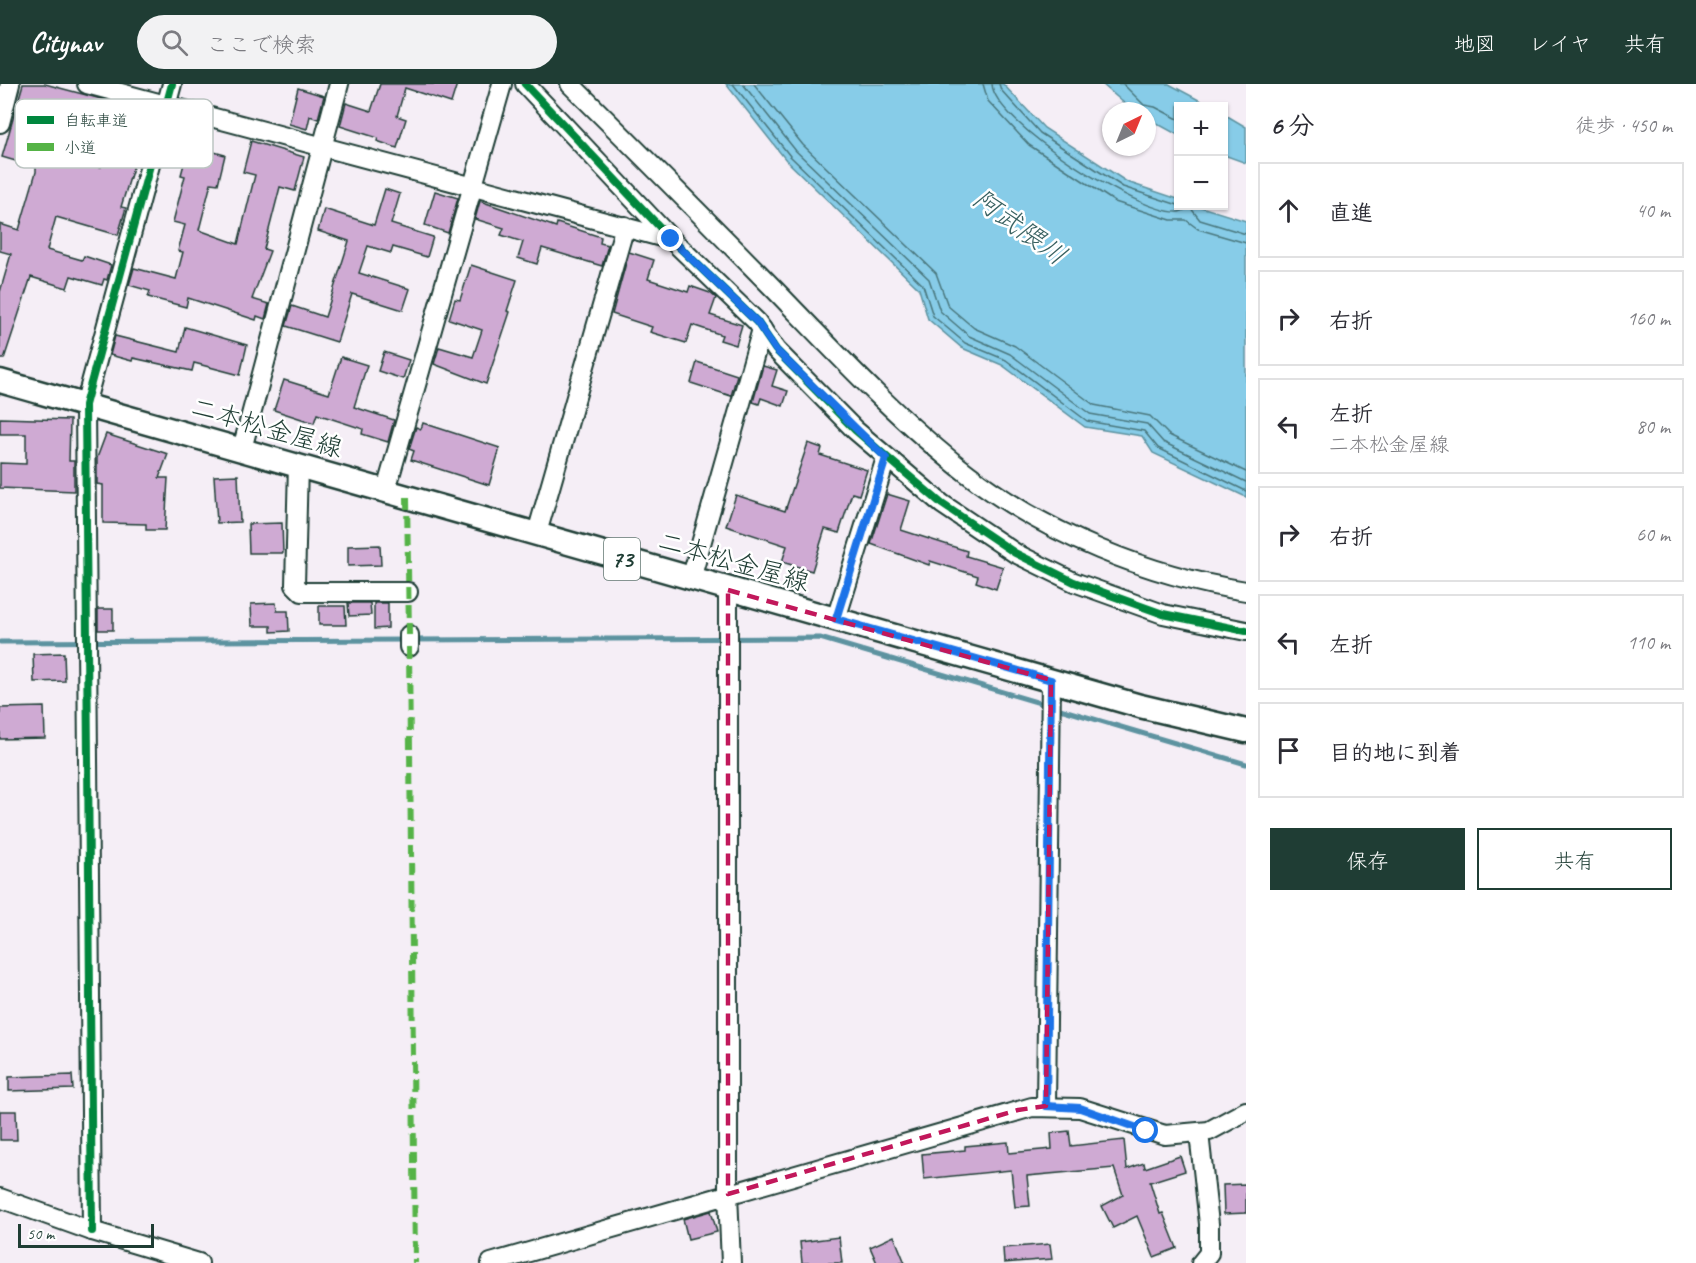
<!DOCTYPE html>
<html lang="ja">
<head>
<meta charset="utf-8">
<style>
  body { margin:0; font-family:Caveat,"Klee One",sans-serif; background:#f2f2f3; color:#2b2b33 }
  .controls { position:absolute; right:18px; top:18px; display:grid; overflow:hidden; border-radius:0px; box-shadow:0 2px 4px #0004 }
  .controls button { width:54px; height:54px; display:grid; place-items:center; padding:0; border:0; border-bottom:2px solid #e1e1e2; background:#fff; color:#2b2b33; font:30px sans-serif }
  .compass { position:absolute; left:1102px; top:18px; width:54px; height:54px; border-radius:50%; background:#fff; box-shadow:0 2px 4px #0004; rotate:43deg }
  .scale { position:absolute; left:18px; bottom:15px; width:136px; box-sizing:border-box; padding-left:6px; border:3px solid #1f3d34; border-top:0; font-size:16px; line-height:21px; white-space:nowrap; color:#1f3d34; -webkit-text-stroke:4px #fff; paint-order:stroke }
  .stop { position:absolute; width:18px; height:18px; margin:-14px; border:4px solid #1a73e8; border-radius:50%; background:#fff }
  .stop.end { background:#1a73e8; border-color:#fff; box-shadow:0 2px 6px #0008 }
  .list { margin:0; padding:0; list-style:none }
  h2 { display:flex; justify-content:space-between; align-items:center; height:78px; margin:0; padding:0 24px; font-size:26px }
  h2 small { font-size:20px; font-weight:400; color:#7c7c81 }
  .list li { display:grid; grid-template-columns:39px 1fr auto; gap:18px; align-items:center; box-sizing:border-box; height:96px; margin:0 12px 12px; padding:0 12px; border:2px solid #e1e1e2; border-radius:0px }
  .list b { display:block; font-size:22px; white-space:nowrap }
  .list p { margin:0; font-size:20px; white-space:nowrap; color:#7c7c81 }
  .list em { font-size:20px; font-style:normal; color:#7c7c81 }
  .actions { display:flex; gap:12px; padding:18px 24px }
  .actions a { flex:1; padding:14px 0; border:2px solid #1f3d34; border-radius:0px; text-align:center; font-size:21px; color:#1f3d34 }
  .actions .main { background:#1f3d34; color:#fff }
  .icon { flex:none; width:33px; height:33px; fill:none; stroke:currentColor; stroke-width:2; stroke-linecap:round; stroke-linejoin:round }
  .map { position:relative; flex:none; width:1246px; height:1179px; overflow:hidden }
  header { display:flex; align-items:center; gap:36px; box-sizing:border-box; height:84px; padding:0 30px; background:#1f3d34; color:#fff }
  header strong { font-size:28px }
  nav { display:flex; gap:33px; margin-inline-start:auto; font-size:21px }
  .search { width:420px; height:54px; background:#f2f2f3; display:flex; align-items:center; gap:15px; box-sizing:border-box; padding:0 21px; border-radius:33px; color:#7c7c81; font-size:22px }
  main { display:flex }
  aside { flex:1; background:#fff }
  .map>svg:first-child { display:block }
  .water { fill:#87cce8; stroke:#5d93a0; stroke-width:1.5 }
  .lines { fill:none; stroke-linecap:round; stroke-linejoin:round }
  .shore { stroke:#49767c; stroke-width:1.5 }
  .stream { stroke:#5d93a0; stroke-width:5 }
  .building { fill:#cfaad3; stroke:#1f3d34; stroke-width:1.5; fill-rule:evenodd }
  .minor-casing { stroke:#1f3d34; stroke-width:22 }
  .major-casing { stroke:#1f3d34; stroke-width:27 }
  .minor { stroke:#fff; stroke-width:18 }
  .major { stroke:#fff; stroke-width:22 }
  .quiet { stroke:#55b346; stroke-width:6; stroke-dasharray:12 6; stroke-linecap:butt }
  .cycleway-casing { stroke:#fff; stroke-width:11 }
  .cycleway { stroke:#00873e; stroke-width:8 }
  .route { stroke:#1a73e8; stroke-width:8 }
  .marked { fill:none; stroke:#c2185b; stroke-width:4.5; stroke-dasharray:12 8; stroke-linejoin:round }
  .labels { text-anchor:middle; stroke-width:5; stroke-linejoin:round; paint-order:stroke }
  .shield { fill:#fff; stroke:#627771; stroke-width:1.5 }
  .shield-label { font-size:24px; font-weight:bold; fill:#1f3d34 }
  .street-label { font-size:26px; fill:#1f3d34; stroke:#fff }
  .water-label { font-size:27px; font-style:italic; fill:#396161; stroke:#fff }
  .key { fill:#fff; stroke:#bcc5c2; stroke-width:1.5 }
  .key-label { font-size:16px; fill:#1f3d34 }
</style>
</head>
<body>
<header>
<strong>Citynav</strong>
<div class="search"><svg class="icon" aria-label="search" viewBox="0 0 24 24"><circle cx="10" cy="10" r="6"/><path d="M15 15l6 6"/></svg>ここで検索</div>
<nav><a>地図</a><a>レイヤ</a><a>共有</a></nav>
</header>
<main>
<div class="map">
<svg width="1246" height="1179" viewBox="0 0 1246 1179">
  <rect width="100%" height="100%" fill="#f5eef6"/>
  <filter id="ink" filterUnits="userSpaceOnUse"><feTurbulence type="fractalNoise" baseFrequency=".0167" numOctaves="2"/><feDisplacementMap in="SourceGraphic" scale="12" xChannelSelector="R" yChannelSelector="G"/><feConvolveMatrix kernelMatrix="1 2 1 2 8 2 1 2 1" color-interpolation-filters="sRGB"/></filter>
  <g filter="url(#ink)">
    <g class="water">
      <path d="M726 0H1003L1044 44 1127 98 1178 115V122H1198L1246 137V413L1153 369 1142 352 1085 343 1002 281 962 264 928 235 919 205 786 76Z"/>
      <path d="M1102 0H1169L1210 22H1178V51L1147 34V27L1131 25Z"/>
      <path d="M1224 30 1246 43V79L1224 71Z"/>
    </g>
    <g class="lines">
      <g class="shore">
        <path d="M733 0 790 72 923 201 933 232 965 259 1006 276 1087 337 1144 347 1158 364 1246 407"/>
        <path d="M743 0 796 67 929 195 940 227 969 252 1010 270 1090 330 1147 340 1163 358 1246 398"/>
        <path d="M754 0 803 61 936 189 948 222 974 244 1015 262 1094 321 1150 332 1169 351 1246 388"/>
        <path d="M983 0 988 17 1029 61 1115 118 1171 136H1186L1198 145 1246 159"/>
        <path d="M992 0C994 39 1139 130 1178 128 1182 128 1186 125 1190 123L1200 136 1246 150"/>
        <path d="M999 0 1001 6 1040 49 1123 103 1178 121"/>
        <path d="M1123 0 1144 21 1155 23 1178 35"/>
      </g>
      <path class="stream" d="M0 558 820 554 1246 680"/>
    </g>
    <g class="building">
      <path d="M23 0H45L150 28 121 123 126 124 118 151 56 133 47 166 82 176 84 172 111 181 107 196 104 195 102 201 71 192 67 204 31 193 4 275H0V208L11 170 0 167V140L19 146 36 88V83L2 73ZM41 30 111 47 101 83 33 64Z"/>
      <path d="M380 0H457L451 19 405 4 397 32 406 35 397 64 377 57 378 54 340 42 346 19 371 27Z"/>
      <path d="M298 4 324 12 318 35 310 32 307 45 289 40Z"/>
      <path d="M251 57 304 73 295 107 280 103 264 165 270 167 252 215 269 220 265 235 257 232 256 236 188 214 186 223 148 213 150 207 129 201 134 184 176 195 183 168 178 167 185 141 173 138 185 92 181 91 189 61 225 71 218 100 211 99 199 146 238 160 255 91 243 88Z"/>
      <path d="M385 105 400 110 391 140 433 153 427 173 393 163 391 169 368 162 359 189 410 205 403 226 352 210 337 258 286 242 292 222 325 233 349 157 318 147 324 125 374 141Z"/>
      <path d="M435 107 458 114 448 149 425 141Z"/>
      <path d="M480 117 556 143 557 139 601 153 600 159 608 161 602 182 542 164 537 180 518 174 523 158 501 151 504 144 475 135Z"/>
      <path d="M629 168 654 176 648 195 688 208 690 202 710 209 716 214 710 231 742 241 736 261 720 256 722 251 692 241 686 259 650 248 652 243 612 230Z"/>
      <path d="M471 181 517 196 507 227 510 228 486 300 434 280 439 263 473 273 482 246 449 235 455 215 460 216Z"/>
      <path d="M185 243 247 261 240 291 194 279 192 287 133 274 132 277 110 271 115 252 179 268Z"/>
      <path d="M384 268 409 276 403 295 378 287Z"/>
      <path d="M341 273 367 281 354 323 394 336 388 358 362 350 363 345 317 330 314 339 274 326 284 296 329 310Z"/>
      <path d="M697 278 737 291 731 312 691 299Z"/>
      <path d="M763 282 777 286 772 302 788 307 783 322 761 314 759 320 753 318Z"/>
      <path d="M0 334 70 336 69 377H74V407L0 404V379L26 380V350H0Z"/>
      <path d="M423 339 500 364 489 401 411 376 414 367 409 365 416 343 421 345Z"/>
      <path d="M106 350 168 370 159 394H168L165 446H146V440L103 439V401L97 400V374Z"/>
      <path d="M808 359 822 364 820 371 867 386 859 411 852 409 839 449 825 445 812 487 782 478 787 462 726 442 736 411 785 427Z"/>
      <path d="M238 391 240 438 217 439 214 392Z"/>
      <path d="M887 410 910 417 901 446 967 467 966 472 1003 483 996 505 976 498 978 492 930 477 929 481 871 460Z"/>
      <path d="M282 439 283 469H249L248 440Z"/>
      <path d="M380 461 381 481 348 482V462Z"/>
      <path d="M276 519 277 527H288L289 547 271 548V542H252L251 520Z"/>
      <path d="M348 519H370L371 531 349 532Z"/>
      <path d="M374 519H388V544L374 545Z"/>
      <path d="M319 522H345L346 541H319Z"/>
      <rect x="98" y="525" width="15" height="21"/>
      <path d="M64 569 65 597 34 598 33 570Z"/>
      <path d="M44 623 45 654 0 655V624Z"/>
      <path d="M72 991 73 1005 9 1007V993Z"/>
      <path d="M0 1027H16L17 1056H0Z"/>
      <path d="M1069 1047 1071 1062 1124 1056 1127 1085 1144 1079 1145 1084 1180 1072 1185 1087 1150 1098 1160 1130 1163 1129 1177 1164 1154 1173 1137 1132 1113 1144 1102 1122 1123 1111 1114 1084 1027 1092 1030 1122 1015 1123 1011 1086 924 1095 922 1070 965 1066V1062L1008 1058 1009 1069 1052 1065 1051 1049Z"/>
      <path d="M1246 1100V1129L1224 1130 1223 1101Z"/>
      <path d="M711 1127 717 1148 688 1155 683 1135Z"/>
      <path d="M894 1152 905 1179H877L870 1163Z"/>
      <path d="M839 1153 842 1179H802L800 1158Z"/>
      <path d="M1050 1160 1052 1175 1004 1179 1003 1164Z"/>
    </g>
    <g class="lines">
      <g class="minor-casing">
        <g id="minor">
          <path d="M87 0 669 155"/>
          <path d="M525 0 671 155 757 238 776 266 855 346 942 420 1015 469 1074 498 1163 530 1246 547"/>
          <path d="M570 0C639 68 707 137 775 206 836 269 898 336 968 390 1046 450 1149 492 1246 507"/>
          <path d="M0 39 10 0"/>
          <path d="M242 365 339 0"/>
          <path d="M298 381 295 501 302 508H408"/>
          <path d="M386 406 502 0"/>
          <path d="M537 449 625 142"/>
          <path d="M691 495 762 245"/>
          <path d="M728 506V1110L731 1179"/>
          <path d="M836 535 886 374"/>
          <path d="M409 563V551"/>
          <path d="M1046 1022 1051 596"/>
          <path d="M1199 1049 1209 1140V1169L1201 1179"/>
          <path d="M0 1114 92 1147 199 1179"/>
          <path d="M92 1147 85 321 172 0"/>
          <path d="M491 1179 1032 1023 1080 1024 1165 1051 1209 1047 1246 1027"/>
        </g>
      </g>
      <g class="major-casing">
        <path id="major" d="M0 297 1140 622 1246 647"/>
      </g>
      <use href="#minor" class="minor"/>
      <use href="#major" class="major"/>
      <g class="quiet">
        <path d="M407 413 409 551"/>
        <path d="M409 563 415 1179"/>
      </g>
      <g class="cycleway-casing">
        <g id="cycleway">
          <path d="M525 0 671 155 757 238 776 266 855 346 942 420 1015 469 1074 498 1163 530 1246 547"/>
          <path d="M92 1147 85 321 172 0"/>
        </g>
      </g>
      <use href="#cycleway" class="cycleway"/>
    </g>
  </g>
  <g class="lines" filter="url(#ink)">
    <path class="route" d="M671 155 757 238 776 266 886 374 836 535 1051 596 1046 1022 1080 1024 1146 1047"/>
  </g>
  <path class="marked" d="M728 506 1051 596 1046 1022 1018 1026 728 1110Z"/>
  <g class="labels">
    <rect class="shield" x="604" y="454" width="36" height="42" rx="4.5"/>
    <g class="shield-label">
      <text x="622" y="483">73</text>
    </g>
    <g class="street-label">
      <text transform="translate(267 343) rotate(16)" y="9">二本松金屋線</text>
      <text transform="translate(734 477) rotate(16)" y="9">二本松金屋線</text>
    </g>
    <g class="water-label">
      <text transform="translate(1020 143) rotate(36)" y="9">阿武隈川</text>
    </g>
  </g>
  <rect x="15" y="15" width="198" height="69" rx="9" class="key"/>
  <rect x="27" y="32" width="27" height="8" fill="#00873e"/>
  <rect x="27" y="59" width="27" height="8" fill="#55b346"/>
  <g class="key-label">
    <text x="64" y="42">自転車道</text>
    <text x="64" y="69">小道</text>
  </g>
</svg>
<div class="controls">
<button>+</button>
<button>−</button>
</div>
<svg class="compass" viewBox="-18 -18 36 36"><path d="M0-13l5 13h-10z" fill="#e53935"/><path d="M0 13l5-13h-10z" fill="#7c7c81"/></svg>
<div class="scale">50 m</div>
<div class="stop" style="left:1146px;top:1047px"></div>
<div class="stop end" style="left:671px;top:155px"></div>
</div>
<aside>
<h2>6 分<small>徒歩 · 450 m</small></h2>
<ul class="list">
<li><svg class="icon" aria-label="ahead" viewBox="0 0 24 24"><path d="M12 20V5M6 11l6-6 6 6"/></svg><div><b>直進</b></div><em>40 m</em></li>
<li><svg class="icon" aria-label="right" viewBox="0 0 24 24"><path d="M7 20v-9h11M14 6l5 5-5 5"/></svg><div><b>右折</b></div><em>160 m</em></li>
<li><svg class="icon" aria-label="left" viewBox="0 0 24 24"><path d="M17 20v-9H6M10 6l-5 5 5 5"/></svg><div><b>左折</b><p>二本松金屋線</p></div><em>80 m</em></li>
<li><svg class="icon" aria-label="right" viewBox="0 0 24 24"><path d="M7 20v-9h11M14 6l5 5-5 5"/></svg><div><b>右折</b></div><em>60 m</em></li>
<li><svg class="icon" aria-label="left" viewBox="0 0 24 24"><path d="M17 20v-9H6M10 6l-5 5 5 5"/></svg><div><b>左折</b></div><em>110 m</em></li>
<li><svg class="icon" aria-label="arrive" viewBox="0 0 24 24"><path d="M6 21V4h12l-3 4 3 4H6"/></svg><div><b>目的地に到着</b></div></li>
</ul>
<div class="actions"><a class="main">保存</a><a>共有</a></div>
</aside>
</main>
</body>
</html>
